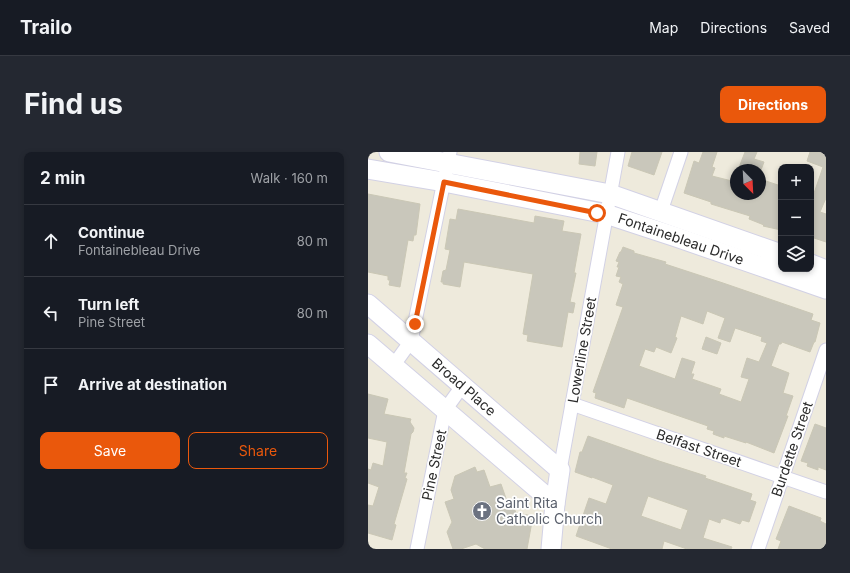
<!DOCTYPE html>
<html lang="en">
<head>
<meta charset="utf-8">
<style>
  body { margin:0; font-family:Inter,sans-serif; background:#242831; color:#f1f3f6 }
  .controls { position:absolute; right:12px; top:12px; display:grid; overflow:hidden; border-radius:8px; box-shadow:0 2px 6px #0003 }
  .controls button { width:36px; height:36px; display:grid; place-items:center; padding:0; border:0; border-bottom:1px solid #363941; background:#171b24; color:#f1f3f6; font:20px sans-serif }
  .compass { position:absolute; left:362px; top:12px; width:36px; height:36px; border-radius:50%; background:#171b24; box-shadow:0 2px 6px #0003; rotate:156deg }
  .stop { position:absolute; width:12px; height:12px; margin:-9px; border:3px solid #ea580c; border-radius:50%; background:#fff }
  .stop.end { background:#ea580c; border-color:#fff; box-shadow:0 1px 4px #0008 }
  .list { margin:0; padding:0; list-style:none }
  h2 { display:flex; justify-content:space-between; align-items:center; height:52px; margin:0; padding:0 16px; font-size:17px }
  h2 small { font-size:13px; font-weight:400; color:#9ea1a6 }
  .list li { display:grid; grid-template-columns:26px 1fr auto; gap:12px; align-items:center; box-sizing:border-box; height:72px; padding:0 16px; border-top:1px solid #363941 }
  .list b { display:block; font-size:15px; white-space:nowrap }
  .list p { margin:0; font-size:13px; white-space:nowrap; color:#9ea1a6 }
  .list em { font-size:13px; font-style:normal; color:#9ea1a6 }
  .actions { display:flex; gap:8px; padding:12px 16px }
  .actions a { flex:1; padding:9px 0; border:1px solid #ea580c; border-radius:8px; text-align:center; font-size:14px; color:#ea580c }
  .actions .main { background:#ea580c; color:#fff }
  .icon { flex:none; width:22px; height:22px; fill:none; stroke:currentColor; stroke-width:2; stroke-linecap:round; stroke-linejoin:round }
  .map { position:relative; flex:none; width:458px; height:397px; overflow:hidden; border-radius:8px }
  header { display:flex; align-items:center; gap:24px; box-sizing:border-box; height:56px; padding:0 20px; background:#171b24; border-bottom:1px solid #363941 }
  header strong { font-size:19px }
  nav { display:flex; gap:22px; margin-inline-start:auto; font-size:14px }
  .intro { display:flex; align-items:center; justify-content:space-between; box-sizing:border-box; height:96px; padding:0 24px }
  h1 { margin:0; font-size:28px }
  .button { padding:10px 18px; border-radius:8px; background:#ea580c; color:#fff; font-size:14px; font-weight:700 }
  main { display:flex; gap:24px; padding:0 24px }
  aside { flex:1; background:#171b24; border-radius:8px; box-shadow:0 2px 6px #0003 }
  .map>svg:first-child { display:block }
  .building { fill:#c9c7bb; stroke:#cac7b5; fill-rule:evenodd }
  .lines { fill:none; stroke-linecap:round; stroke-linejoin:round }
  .street-casing { stroke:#d2d1e5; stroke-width:15 }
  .secondary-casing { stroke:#d2d1e5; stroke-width:21 }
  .street { stroke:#fff; stroke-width:13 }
  .secondary { stroke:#fff; stroke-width:19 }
  .route { stroke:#ea580c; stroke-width:5 }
  .labels { text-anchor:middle; stroke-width:3.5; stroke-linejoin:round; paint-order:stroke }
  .street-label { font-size:14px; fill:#2b2b2b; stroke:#fff }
  .worship-label { font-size:14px; fill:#5b616d; stroke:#fff; text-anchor:start }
</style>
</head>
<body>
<header>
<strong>Trailo</strong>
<nav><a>Map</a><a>Directions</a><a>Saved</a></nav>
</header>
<div class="intro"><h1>Find us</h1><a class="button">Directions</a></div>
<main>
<aside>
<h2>2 min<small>Walk · 160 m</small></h2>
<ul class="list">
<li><svg class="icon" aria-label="ahead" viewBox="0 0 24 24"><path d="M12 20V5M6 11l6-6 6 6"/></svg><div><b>Continue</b><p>Fontainebleau Drive</p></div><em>80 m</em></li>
<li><svg class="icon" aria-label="left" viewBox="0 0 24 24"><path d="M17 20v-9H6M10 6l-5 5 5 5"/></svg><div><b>Turn left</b><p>Pine Street</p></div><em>80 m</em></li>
<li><svg class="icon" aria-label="arrive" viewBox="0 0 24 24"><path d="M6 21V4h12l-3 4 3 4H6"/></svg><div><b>Arrive at destination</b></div></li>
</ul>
<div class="actions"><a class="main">Save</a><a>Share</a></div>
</aside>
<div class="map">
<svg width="458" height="397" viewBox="0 0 458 397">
  <rect width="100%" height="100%" fill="#eeeadc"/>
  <g class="building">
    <path d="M212 0H229L227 14 211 12Z"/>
    <path d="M264 0H294L286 23 260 14Z"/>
    <path d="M335 0H349L344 15 347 16 344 24 368 30V42H392V27L413 34V78L395 74 396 73 381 67 382 64 343 52V50L316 41 326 9 331 11Z"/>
    <path d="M377 0H389L386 7 396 10 393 18H370Z"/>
    <path d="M442 0H458V46L452 60 458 62V90L443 85V50L455 15 439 9Z"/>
    <path d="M0 42 52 52 48 83H46L45 89 40 88 32 135 21 133 22 128H20V124L0 120Z"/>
    <path d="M90 57 166 71 167 64 196 69 194 79 213 82 206 121H208L202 150 207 151 205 161 200 160 194 195 159 189 160 183 155 182 165 122 96 110 92 135 75 132V130H73L75 119 78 118 82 98 77 97 82 67 88 68Z"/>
    <path d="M255 95 266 99V101L298 110 297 112 355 131 445 162 443 168 452 171 447 190H446L442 200 414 190 413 192H411L403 214 421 221 415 241 425 244 418 264H420L406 301 378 290V291L356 284V286L345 282 346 279 339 277 340 274 259 246 256 256 227 246 228 241 225 240 255 155 248 153 255 132 251 130 253 125 248 124 251 115H249L251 110 248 109 252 100H253ZM339 159 357 166 350 186 362 190 367 176 394 185 393 189 399 191 391 210 379 206 373 225 381 227 373 250 351 242 353 237 324 227 326 222H323L327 210 314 206 307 227 271 214 277 197 286 200 288 195 303 201 309 186 307 185 313 164 335 172Z"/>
    <path d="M338 185 353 191 349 202 334 197Z"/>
    <path d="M0 242 20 247 16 262 43 267 42 270 46 276 45 280 43 282 36 321H39L37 326 39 327 26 372 28 373 24 388 0 381V353L5 354 11 335 0 331V317L3 318 5 311 15 314 19 290 0 286Z"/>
    <path d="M447 272 458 276V318L450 315V318L439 314 440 311 433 309Z"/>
    <path d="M220 284 291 309 338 324 337 326 384 342 382 348 388 350 381 370 374 368 372 372 355 366V367H353L352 371 341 367 335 386 364 395 363 397H319L296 389 294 397H244L208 384 221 346 238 352 245 333 224 325V326L207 320 212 300H214ZM280 344 320 358 313 378 273 364Z"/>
    <path d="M107 315 109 320 116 318 122 335 133 332 141 355 146 356 148 361 165 364 159 397H117L108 392 93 397H85L79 380 84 370 77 350 86 347 83 338 87 324Z"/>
    <path d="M421 354 453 366 452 369 458 372V397H410L413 389 408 387Z"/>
  </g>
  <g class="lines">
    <g class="street-casing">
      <g id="street">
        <path d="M293 59 313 0"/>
        <path d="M25 214 43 189 82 0"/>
        <path d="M204 252 458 340"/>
        <path d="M192 318 250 0"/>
        <path d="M49 397 77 258 95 233"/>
        <path d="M390 397 458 198"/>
      </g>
    </g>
    <g class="secondary-casing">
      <g id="secondary">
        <path d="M21 0 242 42 413 102"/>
        <path d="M0 17 76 30 238 62 308 85 458 137"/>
        <path d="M443 112 458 118"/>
        <path d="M0 152 192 318 187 352 183 397"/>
        <path d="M0 192 187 352"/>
      </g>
    </g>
    <use href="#street" class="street"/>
    <use href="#secondary" class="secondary"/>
  </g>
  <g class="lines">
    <path class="route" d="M47 172 76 30 229 61"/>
  </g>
  <defs>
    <g id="church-disc" transform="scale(1)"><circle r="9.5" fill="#6b7280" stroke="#fff"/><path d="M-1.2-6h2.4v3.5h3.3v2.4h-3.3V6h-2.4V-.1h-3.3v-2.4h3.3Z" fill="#fff"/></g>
  </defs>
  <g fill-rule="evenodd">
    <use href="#church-disc" x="114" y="359"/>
  </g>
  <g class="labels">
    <g class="street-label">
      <text transform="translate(313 87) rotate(19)" y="5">Fontainebleau Drive</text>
      <text transform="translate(214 198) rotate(-80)" y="5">Lowerline Street</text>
      <text transform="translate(96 235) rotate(41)" y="5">Broad Place</text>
      <text transform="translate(331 296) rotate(19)" y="5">Belfast Street</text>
      <text transform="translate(424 297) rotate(-71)" y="5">Burdette Street</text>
      <text transform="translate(66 313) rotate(-78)" y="5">Pine Street</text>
    </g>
    <g class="worship-label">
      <text x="128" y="356">Saint Rita<tspan x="128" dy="16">Catholic Church</tspan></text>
    </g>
  </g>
</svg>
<div class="controls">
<button>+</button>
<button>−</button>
<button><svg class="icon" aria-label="layers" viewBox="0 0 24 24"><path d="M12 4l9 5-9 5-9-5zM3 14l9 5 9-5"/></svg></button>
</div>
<svg class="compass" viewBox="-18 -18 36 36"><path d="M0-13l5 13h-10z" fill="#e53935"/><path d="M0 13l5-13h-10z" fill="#9ea1a6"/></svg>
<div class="stop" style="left:229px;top:61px"></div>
<div class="stop end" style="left:47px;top:172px"></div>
</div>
</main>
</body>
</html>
